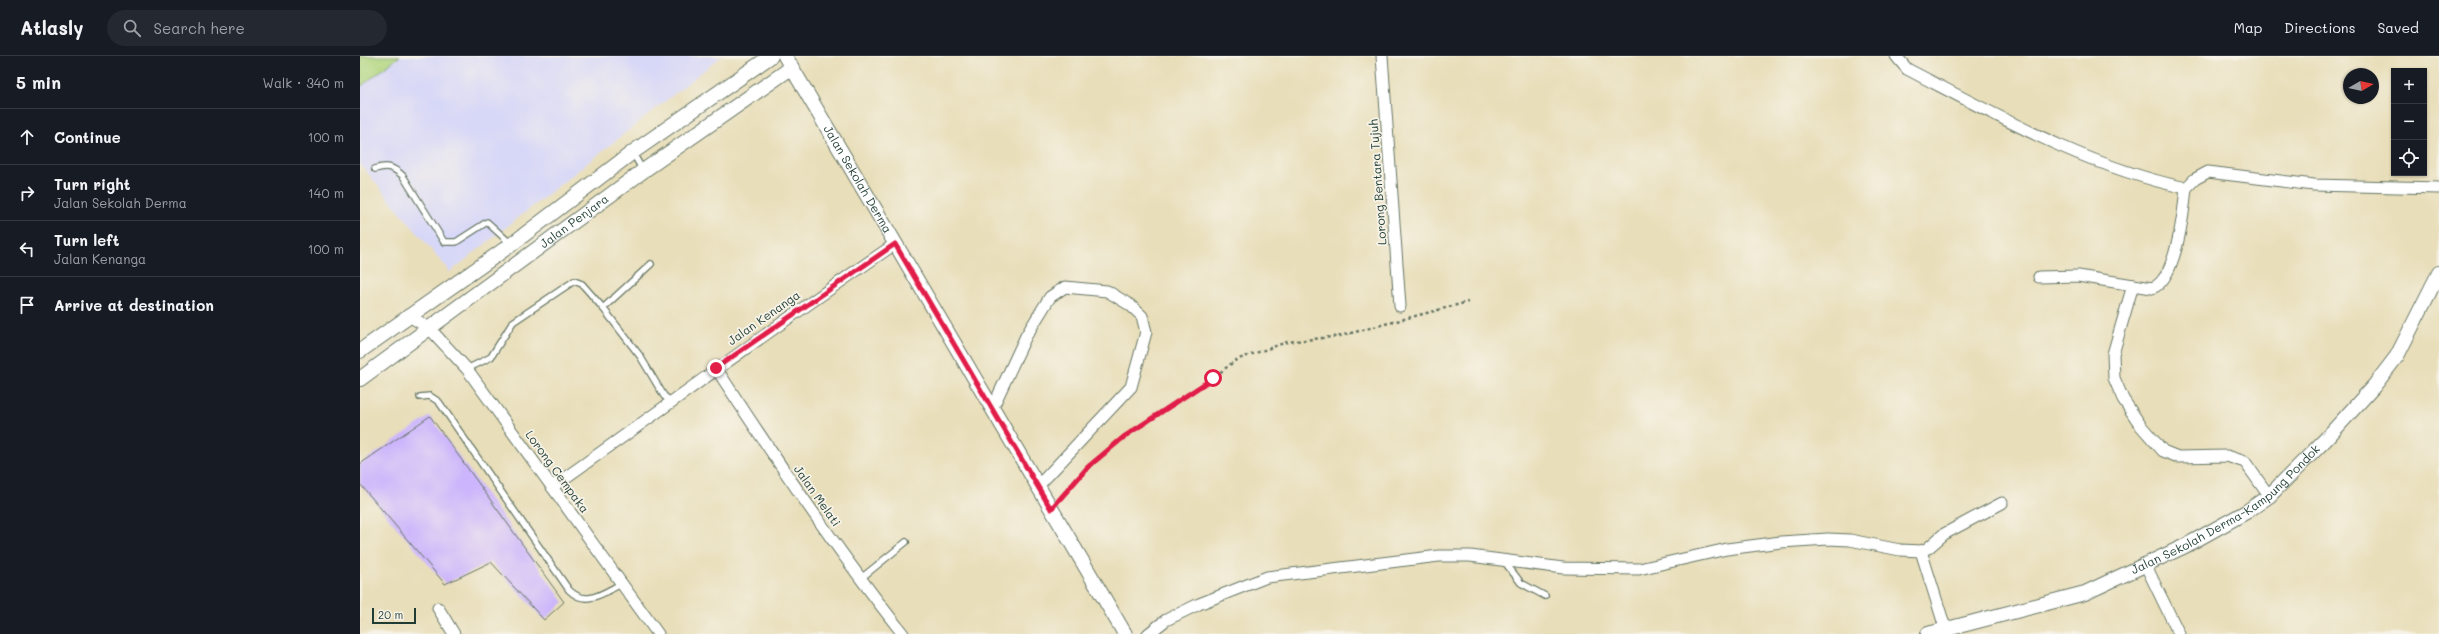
<!DOCTYPE html>
<html lang="en">
<head>
<meta charset="utf-8">
<style>
  body { margin:0; font-family:Mali,sans-serif; background:#242831; color:#f1f3f6 }
  .controls { position:absolute; right:12px; top:12px; display:grid; overflow:hidden; border-radius:0px; box-shadow:0 1px 3px #0004 }
  .controls button { width:36px; height:36px; display:grid; place-items:center; padding:0; border:0; border-bottom:1px solid #363941; background:#171b24; color:#f1f3f6; font:20px sans-serif }
  .compass { position:absolute; left:1983px; top:12px; width:36px; height:36px; border-radius:50%; background:#171b24; box-shadow:0 1px 3px #0004; rotate:81deg }
  .scale { position:absolute; left:12px; bottom:10px; width:44px; box-sizing:border-box; padding-left:4px; border:2px solid #1f3d34; border-top:0; font-size:11px; line-height:14px; white-space:nowrap; color:#1f3d34; -webkit-text-stroke:3px #f7f3e8; paint-order:stroke }
  .stop { position:absolute; width:12px; height:12px; margin:-9px; border:3px solid #e11d48; border-radius:50%; background:#fff }
  .stop.end { background:#e11d48; border-color:#fff; box-shadow:0 1px 4px #0008 }
  .list { margin:0; padding:0; list-style:none }
  h2 { display:flex; justify-content:space-between; align-items:center; height:52px; margin:0; padding:0 16px; font-size:17px }
  h2 small { font-size:13px; font-weight:400; color:#9ea1a6 }
  .list li { display:grid; grid-template-columns:26px 1fr auto; gap:12px; align-items:center; box-sizing:border-box; height:56px; padding:0 16px; border-top:1px solid #363941 }
  .list b { display:block; font-size:15px; white-space:nowrap }
  .list p { margin:0; font-size:13px; white-space:nowrap; color:#9ea1a6 }
  .list em { font-size:13px; font-style:normal; color:#9ea1a6 }
  .icon { flex:none; width:22px; height:22px; fill:none; stroke:currentColor; stroke-width:2; stroke-linecap:round; stroke-linejoin:round }
  .map { position:relative; flex:none; width:2079px; height:578px; overflow:hidden }
  header { display:flex; align-items:center; gap:24px; box-sizing:border-box; height:56px; padding:0 20px; background:#171b24; border-bottom:1px solid #363941 }
  header strong { font-size:19px }
  nav { display:flex; gap:22px; margin-inline-start:auto; font-size:14px }
  .search { width:280px; height:36px; background:#242831; display:flex; align-items:center; gap:10px; box-sizing:border-box; padding:0 14px; border-radius:22px; color:#9ea1a6; font-size:15px }
  main { display:flex }
  aside { flex:1; background:#171b24 }
  .map>svg:first-child { display:block }
  .built { fill:#d7d7f8 }
  .green { fill:#b1d67f; stroke:#688a5a }
  .building { fill:#ccb5fc }
  .lines { fill:none; stroke-linecap:round; stroke-linejoin:round }
  .service-casing { stroke:#657563; stroke-width:8 }
  .minor-casing { stroke:#657563; stroke-width:13 }
  .tertiary-casing { stroke:#657563; stroke-width:16 }
  .path { stroke:#657563; stroke-width:2.5; stroke-dasharray:3 3; stroke-linecap:butt }
  .service { stroke:#fff; stroke-width:5.5 }
  .minor { stroke:#fff; stroke-width:11 }
  .tertiary { stroke:#fff; stroke-width:14 }
  .route { stroke:#e11d48; stroke-width:5 }
  .labels { text-anchor:middle; stroke-width:3.5; stroke-linejoin:round; paint-order:stroke }
  .street-label { font-size:12px; fill:#1f3d34; stroke:#f7f3e8 }
</style>
</head>
<body>
<header>
<strong>Atlasly</strong>
<div class="search"><svg class="icon" aria-label="search" viewBox="0 0 24 24"><circle cx="10" cy="10" r="6"/><path d="M15 15l6 6"/></svg>Search here</div>
<nav><a>Map</a><a>Directions</a><a>Saved</a></nav>
</header>
<main>
<aside>
<h2>5 min<small>Walk · 340 m</small></h2>
<ul class="list">
<li><svg class="icon" aria-label="ahead" viewBox="0 0 24 24"><path d="M12 20V5M6 11l6-6 6 6"/></svg><div><b>Continue</b></div><em>100 m</em></li>
<li><svg class="icon" aria-label="right" viewBox="0 0 24 24"><path d="M7 20v-9h11M14 6l5 5-5 5"/></svg><div><b>Turn right</b><p>Jalan Sekolah Derma</p></div><em>140 m</em></li>
<li><svg class="icon" aria-label="left" viewBox="0 0 24 24"><path d="M17 20v-9H6M10 6l-5 5 5 5"/></svg><div><b>Turn left</b><p>Jalan Kenanga</p></div><em>100 m</em></li>
<li><svg class="icon" aria-label="arrive" viewBox="0 0 24 24"><path d="M6 21V4h12l-3 4 3 4H6"/></svg><div><b>Arrive at destination</b></div></li>
</ul>
</aside>
<div class="map">
<svg width="2079" height="578" viewBox="0 0 2079 578">
  <rect width="100%" height="100%" fill="#f7f3e8"/>
  <filter id="ink" filterUnits="userSpaceOnUse"><feTurbulence type="fractalNoise" baseFrequency=".025" numOctaves="2"/><feDisplacementMap in="SourceGraphic" scale="8" xChannelSelector="R" yChannelSelector="G"/><feConvolveMatrix kernelMatrix="1 2 1 2 8 2 1 2 1" color-interpolation-filters="sRGB"/></filter>
  <filter id="wash" filterUnits="userSpaceOnUse"><feTurbulence type="fractalNoise" baseFrequency=".012" numOctaves="4" result="noise"/><feDisplacementMap in="SourceGraphic" scale="16" xChannelSelector="R" yChannelSelector="G"/><feGaussianBlur stdDeviation="0.9" result="paint"/><feColorMatrix in="noise" values="0 0 0 0 0 0 0 0 0 0 0 0 0 0 0 0 0 1.4 0 .05"/><feComposite in="paint" operator="in"/></filter>
  <g filter="url(#wash)">
    <rect width="100%" height="100%" fill="#e8deb9"/>
    <path class="built" d="M0 0H362L90 216 0 108Z"/>
    <path class="green" d="M0 0H40L0 31Z"/>
    <g id="blocks">
      <path class="building" d="M70 360 204 546 184 564 131 506 85 528 0 428V408Z"/>
    </g>
  </g>
  <g filter="url(#ink)">
    <use href="#blocks" fill-opacity="0" stroke="#657563" stroke-width="1"/>
    <g class="lines">
      <g class="service-casing">
        <g id="service">
          <path d="M273 97 283 115"/>
          <path d="M15 113C28 109 33 111 43 120L84 186H96L127 166 151 188"/>
          <path d="M291 208 243 252 280 300 304 340 312 346"/>
          <path d="M107 313 131 301 153 266 214 225 222 228 243 252"/>
          <path d="M60 341 70 340 79 346 209 534C226 551 243 537 261 528"/>
          <path d="M1144 505 1161 527 1185 540"/>
          <path d="M500 523 546 486"/>
        </g>
      </g>
      <g class="minor-casing">
        <g id="minor">
          <path d="M1022 0 1040 250"/>
          <path d="M1536 0 1547 13C1636 59 1727 111 1826 132L1835 123 1848 116 1954 129 2079 132"/>
          <path d="M1679 221 1718 220 1792 232C1816 225 1824 154 1826 132"/>
          <path d="M1773 229 1753 298 1754 322 1763 343 1781 370 1803 395 1818 401 1867 400 1885 406 1909 440"/>
          <path d="M48 259 70 273 107 313 298 578"/>
          <path d="M356 312C415 403 476 493 543 578"/>
          <path d="M632 353 666 280 690 241 705 231 747 235 770 249 782 260 786 276 771 331 678 430"/>
          <path d="M192 431C307 350 419 267 535 188"/>
          <path d="M1561 495 1587 578"/>
          <path d="M1786 510 1819 578"/>
          <path d="M78 552 94 578"/>
          <path d="M788 578 806 564 839 548 907 521 1079 500H1110L1203 512 1279 513 1367 493 1421 486 1468 483 1490 484 1540 494 1561 495 1568 492 1584 478 1642 447"/>
        </g>
      </g>
      <g class="tertiary-casing">
        <g id="tertiary">
          <path id="s1" d="M425 0 765 578"/>
          <path d="M0 295 152 188 273 96 411 0"/>
          <path id="s2" d="M0 323 283 115 431 12"/>
          <path id="s3" d="M1568 578 1725 537 1825 490 1886 456 1909 440 1965 384 2014 330 2037 300 2079 217"/>
        </g>
      </g>
      <path class="path" d="M701 442 728 411 765 380 853 322 876 304 927 286 980 280 1108 246"/>
      <use href="#service" class="service"/>
      <use href="#minor" class="minor"/>
      <use href="#tertiary" class="tertiary"/>
    </g>
  </g>
  <g class="lines" filter="url(#ink)">
    <path class="route" d="M356 312 535 188 691 453 728 411 765 380 853 322"/>
  </g>
  <g class="labels">
    <g class="street-label">
      <text dy="4" stroke="none"><textPath href="#s1" startOffset="143">Jalan Sekolah Derma</textPath></text>
      <text transform="translate(1018 126) rotate(-94)" y="4">Lorong Bentara Tujuh</text>
      <text dy="4" stroke="none"><textPath href="#s2" startOffset="266">Jalan Penjara</textPath></text>
      <text transform="translate(404 262) rotate(-35)" y="4">Jalan Kenanga</text>
      <text transform="translate(197 416) rotate(54)" y="4">Lorong Cempaka</text>
      <text transform="translate(457 440) rotate(55)" y="4">Jalan Melati</text>
      <text dy="4" stroke="none"><textPath href="#s3" startOffset="327">Jalan Sekolah Derma-Kampung Pondok</textPath></text>
    </g>
  </g>
</svg>
<div class="controls">
<button>+</button>
<button>−</button>
<button><svg class="icon" aria-label="locate" viewBox="0 0 24 24"><circle cx="12" cy="12" r="6"/><path d="M12 2v4M12 18v4M2 12h4M18 12h4"/></svg></button>
</div>
<svg class="compass" viewBox="-18 -18 36 36"><path d="M0-13l5 13h-10z" fill="#e53935"/><path d="M0 13l5-13h-10z" fill="#9ea1a6"/></svg>
<div class="scale">20 m</div>
<div class="stop" style="left:853px;top:322px"></div>
<div class="stop end" style="left:356px;top:312px"></div>
</div>
</main>
</body>
</html>
